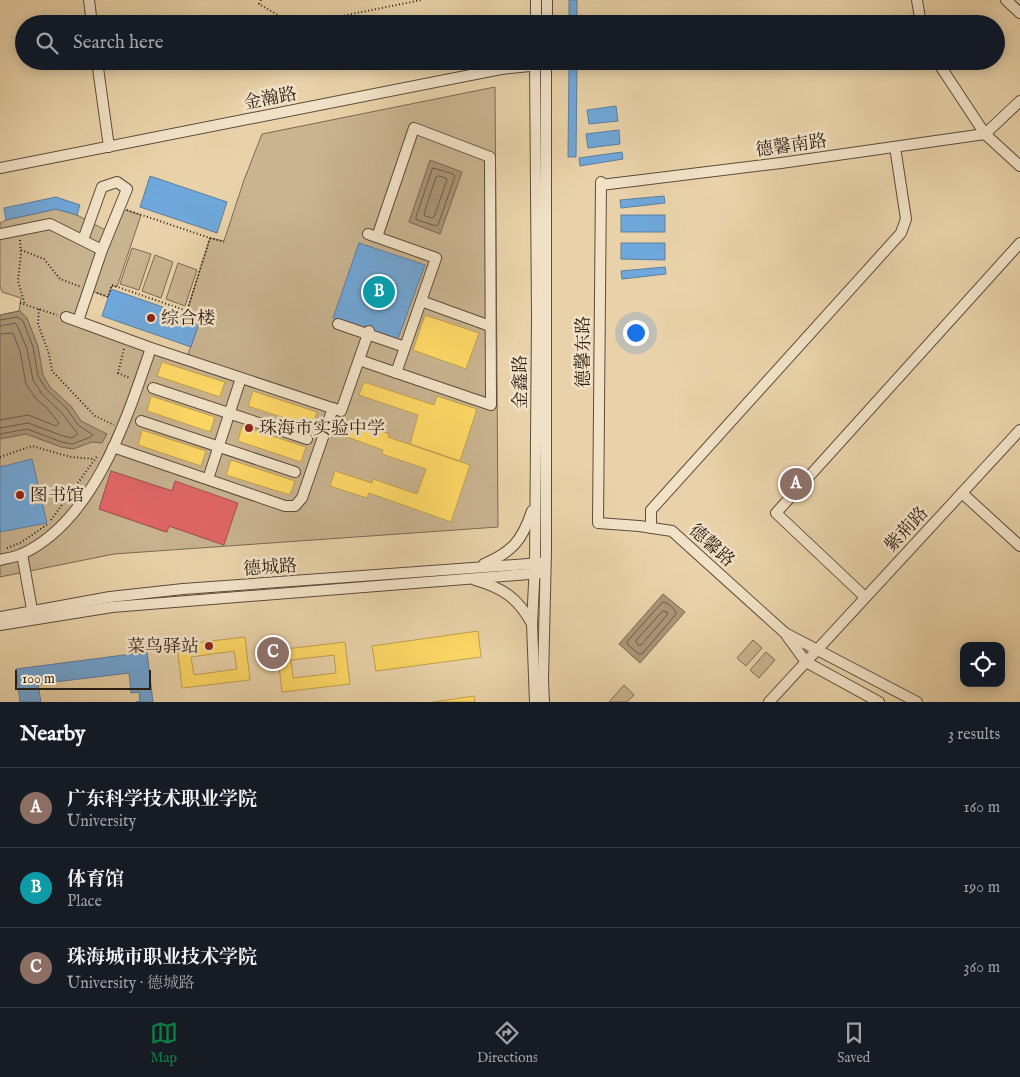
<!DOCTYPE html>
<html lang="en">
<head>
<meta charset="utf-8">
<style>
  body { margin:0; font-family:"IM FELL English","Noto Serif SC",serif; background:#20242c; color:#f1f3f6 }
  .controls { position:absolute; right:15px; bottom:15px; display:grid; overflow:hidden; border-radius:10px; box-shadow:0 2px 12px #0003 }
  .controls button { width:45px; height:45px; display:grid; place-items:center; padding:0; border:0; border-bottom:1px solid #363941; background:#171b24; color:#f1f3f6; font:25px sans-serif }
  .scale { position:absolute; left:15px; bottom:12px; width:136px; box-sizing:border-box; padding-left:5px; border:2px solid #2e1f15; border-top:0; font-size:14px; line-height:18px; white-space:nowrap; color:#2e1f15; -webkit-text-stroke:4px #f1e2c7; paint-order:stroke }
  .you { position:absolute; left:635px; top:332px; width:18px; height:18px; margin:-12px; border:4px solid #fff; border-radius:50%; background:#1a73e8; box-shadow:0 0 0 8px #1a73e833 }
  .badge { display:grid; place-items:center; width:32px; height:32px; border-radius:50%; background:#0b8043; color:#fff; font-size:16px; font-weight:700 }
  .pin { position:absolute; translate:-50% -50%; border:2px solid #fff; box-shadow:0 1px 5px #0006 }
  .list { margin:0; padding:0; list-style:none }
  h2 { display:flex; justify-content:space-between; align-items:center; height:65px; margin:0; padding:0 20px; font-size:21px }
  h2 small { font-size:16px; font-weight:400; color:#9ea1a6 }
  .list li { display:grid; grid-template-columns:32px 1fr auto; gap:15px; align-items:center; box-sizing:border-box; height:80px; padding:0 20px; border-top:1px solid #363941 }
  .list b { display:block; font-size:19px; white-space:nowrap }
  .list p { margin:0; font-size:16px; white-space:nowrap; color:#9ea1a6 }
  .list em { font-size:16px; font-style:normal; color:#9ea1a6 }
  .icon { flex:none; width:28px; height:28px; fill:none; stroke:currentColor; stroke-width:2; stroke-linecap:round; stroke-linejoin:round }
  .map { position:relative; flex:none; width:1020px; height:702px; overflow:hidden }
  .search { position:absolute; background:#171b24; box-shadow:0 2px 12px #0003; left:15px; right:15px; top:15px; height:55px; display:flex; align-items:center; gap:12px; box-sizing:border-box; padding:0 18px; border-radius:28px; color:#9ea1a6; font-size:19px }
  .sheet { height:305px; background:#171b24 }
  nav { display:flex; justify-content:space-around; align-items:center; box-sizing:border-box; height:70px; border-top:1px solid #363941; background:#171b24; font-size:14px; color:#9ea1a6 }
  nav a { display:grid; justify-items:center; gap:2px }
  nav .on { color:#0b8043 }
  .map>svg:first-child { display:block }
  .green { fill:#c9b490; stroke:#7c6a52; fill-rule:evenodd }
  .water { fill:#a99577; stroke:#786650 }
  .homes { fill:#ffd966; stroke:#c0a14e; fill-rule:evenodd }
  .shops { fill:#e06666; stroke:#ab514e }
  .schools { fill:#6fa8dc; stroke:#5c7fa0 }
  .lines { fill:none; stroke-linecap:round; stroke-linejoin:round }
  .shore { stroke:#6c5a46; stroke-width:1 }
  .minor-casing { stroke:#5d4c3a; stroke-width:12 }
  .path { stroke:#2e1f15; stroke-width:2; stroke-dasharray:1 2.5; stroke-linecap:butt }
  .minor { stroke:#f1e2c7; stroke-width:10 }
  .poi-dot { fill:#8f2418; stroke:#f1e2c7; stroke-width:2 }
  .labels { text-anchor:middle; stroke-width:5; stroke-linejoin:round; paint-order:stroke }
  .street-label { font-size:18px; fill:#2e1f15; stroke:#f1e2c7 }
  .poi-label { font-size:18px; fill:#2e1f15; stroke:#f1e2c7; text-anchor:start }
</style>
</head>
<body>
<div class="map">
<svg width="1020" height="702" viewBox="0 0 1020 702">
  <rect width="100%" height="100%" fill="#e9d2a9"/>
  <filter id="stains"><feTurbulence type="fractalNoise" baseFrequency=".004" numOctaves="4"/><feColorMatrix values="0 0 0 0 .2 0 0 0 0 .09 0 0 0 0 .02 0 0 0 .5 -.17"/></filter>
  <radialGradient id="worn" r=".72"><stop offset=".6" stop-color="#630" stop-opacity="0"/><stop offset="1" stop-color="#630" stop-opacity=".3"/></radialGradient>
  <g class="green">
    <path d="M495 87 498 527 114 554 0 577V315L19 311 21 298 2 292 0 286V223L6 220 56 209 77 215 109 232 119 208 141 215 117 287 112 286 108 297 89 290 78 321 186 360 200 320 189 316 190 312 187 311 210 238 224 241 244 180 262 134ZM111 471 172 491 175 482 224 545 169 526 166 532 99 509Z"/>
    <path d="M132 248 151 254 139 290 120 284Z"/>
    <path d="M155 255 173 262 161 298 142 291Z"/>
    <path d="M178 263 197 270 185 306 166 299Z"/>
    <path d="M753 640 762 648 746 666 737 658Z"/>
    <path d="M766 652 775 660 759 678 750 670Z"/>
    <path d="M624 685 634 695 627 702H609Z"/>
  </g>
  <g class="water">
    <path d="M430 160 462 172 440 234 409 222Z"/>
    <path d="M20 311 27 318 38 346 43 375 50 387 71 406 81 421 107 434 102 443 92 442 73 449 61 447 26 434 0 439V315Z"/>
    <path d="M663 594 685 612 640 663 619 644Z"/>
  </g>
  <g class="homes">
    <path d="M425 315 479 333 466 369 413 350Z"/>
    <path d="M162 362 225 382 220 397 157 376Z"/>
    <path d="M364 382 434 405 437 396 477 409 460 461 410 444 418 415 359 395Z"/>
    <path d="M253 391 317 412 312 427 248 406Z"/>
    <path d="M151 396 215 417 210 432 147 411Z"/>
    <path d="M352 421 389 434 388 437 470 465 451 522 369 493 367 498 330 486 335 471 372 483 373 479 417 494 426 469 382 454 383 450 347 437Z"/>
    <path d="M242 426 306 447 301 462 238 441Z"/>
    <path d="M142 430 206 451 201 466 138 445Z"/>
    <path d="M231 460 295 481 290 495 226 475Z"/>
    <path d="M478 631 481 657 376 671 372 646Z"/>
    <path d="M245 637 250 680 182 688 177 645ZM234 651 237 669 194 675 191 657Z"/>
    <path d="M345 642 350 684 282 692 277 650ZM334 655 336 673 293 678 291 660Z"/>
    <path d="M474 696 475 702H433Z"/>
  </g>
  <path class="shops" d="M111 471 172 491 175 481 238 503 224 545 169 526 167 532 99 509Z"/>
  <g class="schools">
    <rect x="569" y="0" width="8" height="24"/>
    <path d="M569 61H577L576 157H568Z"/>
    <path d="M616 106 618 121 589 124 587 110Z"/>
    <path d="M619 130 620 144 588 148 586 134Z"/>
    <path d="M622 152 623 159 580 166 579 158Z"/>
    <path d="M150 176 227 202 217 233 140 207Z"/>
    <path d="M664 196 665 203 621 208 620 200Z"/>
    <path d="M56 197 80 205 77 215 56 209 6 220 4 208Z"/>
    <rect x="621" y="215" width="44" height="17"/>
    <path d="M359 243 425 265 397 341 333 318Z"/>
    <path d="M621 243H665V260L621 259Z"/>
    <path d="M665 267 666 274 622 279 621 271Z"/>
    <path d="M111 289 200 320 191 347 102 316Z"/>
    <path d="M32 459 47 523 0 532V467Z"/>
    <path d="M147 652 153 702H136L140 701 139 692 131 693 129 673 38 684 41 702H20L16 669Z"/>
  </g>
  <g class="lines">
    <g class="shore">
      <path d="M433 168 453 174 455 176 438 225 436 226 417 220 416 218Z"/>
      <path d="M439 176 446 178 447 180 434 217 431 218 425 216 424 214 436 177Z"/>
      <path d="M0 320 17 317 23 321 33 347 38 376 46 389 67 409 78 425 93 435 91 437 72 444 62 442 27 429 0 434"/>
      <path d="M0 326 15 323 17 325 27 349 33 380 42 394 62 413 78 434 72 438 63 436 28 423 0 428"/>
      <path d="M0 334 13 333 20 351 26 384 36 399 46 407 59 423 56 426 28 415 0 420"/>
      <path d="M663 602C668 602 676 610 676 614L642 654H639L628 645 627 642Z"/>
      <path d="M663 611 667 612V615L641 645H638L636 641Z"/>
    </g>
    <g class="minor-casing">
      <g id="minor">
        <path d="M89 0 92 24"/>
        <path d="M917 0 921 24"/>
        <path d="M1006 0 1020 13"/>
        <path d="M536 24V0"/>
        <path d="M547 24V0"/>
        <path d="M97 61 109 147"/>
        <path d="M937 61 985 134 1020 166"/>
        <path d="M985 134 1020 101"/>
        <path d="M0 168 501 69 540 65"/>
        <path d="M601 182 598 523 639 526 672 531 785 633 917 702"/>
        <path d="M601 185 781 163 985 134"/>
        <path d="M0 234 50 224 102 250 78 321"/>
        <path d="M368 234 436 258 396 373"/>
        <path d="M83 240 102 187 117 182 127 189 102 250"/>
        <path d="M421 301 490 326"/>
        <path d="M66 317 151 348 341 411 369 331"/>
        <path d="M338 324 405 347"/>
        <path d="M359 360 491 405 490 157 414 128 377 237"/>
        <path d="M153 388 307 439"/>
        <path d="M141 421 295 472"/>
        <path d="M113 447 285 506H295L302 498 333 408"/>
        <path d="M208 479 241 378"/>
        <path d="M962 493 1020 546"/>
        <path d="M651 528V510L901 233 906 219 895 147"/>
        <path d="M22 554 33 615"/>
        <path d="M0 560C7 558 16 557 22 554 95 520 127 418 151 348"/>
        <path d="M484 564C512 552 522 541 532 511"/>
        <path d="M475 580C503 588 518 598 532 624"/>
        <path d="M865 597 776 513 1020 243"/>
        <path d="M0 617 110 597 183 589 541 563"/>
        <path d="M0 625 112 607 541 573"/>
        <path d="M787 636 806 662 879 702"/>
        <path d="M535 702 532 624 535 563 537 317 535 61"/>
        <path d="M544 702 543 680 546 551V61"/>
        <path d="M769 702 1020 430"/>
      </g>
    </g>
    <g class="path">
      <path d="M261 0 259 4 293 24"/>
      <path d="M303 24 421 0"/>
      <path d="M127 210 210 238 187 311"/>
      <path d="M210 238 224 242"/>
      <path d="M20 240 21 253 18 281 25 305"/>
      <path d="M21 250 44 259 60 279 81 287"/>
      <path d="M97 293 108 297 112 285 190 312 189 316"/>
      <path d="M20 303 57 315"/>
      <path d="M39 309 38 324 49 354 52 371 95 416 114 425"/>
      <path d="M190 312 204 313"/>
      <path d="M124 349 118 373 130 378"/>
      <path d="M0 457 32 446 71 457 94 459"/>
      <path d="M51 520 98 455"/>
      <path d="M7 548 20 543 48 524"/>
    </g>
    <use href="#minor" class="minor"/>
  </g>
  <g class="poi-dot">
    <circle cx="151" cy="318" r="5"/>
    <circle cx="249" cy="428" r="5"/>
    <circle cx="20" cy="495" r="5"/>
    <circle cx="209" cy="646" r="5"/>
  </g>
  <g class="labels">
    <g class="street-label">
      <text transform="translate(270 98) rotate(-11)" y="6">金瀚路</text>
      <text transform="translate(791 145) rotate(-8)" y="6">德馨南路</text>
      <text transform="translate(583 352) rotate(-90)" y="6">德馨东路</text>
      <text transform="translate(520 382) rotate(-90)" y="6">金鑫路</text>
      <text transform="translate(906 529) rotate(-47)" y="6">紫荊路</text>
      <text transform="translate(712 545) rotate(42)" y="6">德馨路</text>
      <text transform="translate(270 567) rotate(-4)" y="6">德城路</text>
    </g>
    <g class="poi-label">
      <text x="161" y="324">综合楼</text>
      <text x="259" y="434">珠海市实验中学</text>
      <text x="30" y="501">图书馆</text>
      <text x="199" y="652" text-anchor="end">菜鸟驿站</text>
    </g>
  </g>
  <rect width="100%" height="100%" filter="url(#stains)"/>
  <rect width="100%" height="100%" fill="url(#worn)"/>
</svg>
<div class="controls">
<button><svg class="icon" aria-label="locate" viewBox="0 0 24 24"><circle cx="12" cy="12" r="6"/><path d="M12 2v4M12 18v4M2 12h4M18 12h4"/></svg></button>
</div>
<div class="scale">100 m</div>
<div class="you"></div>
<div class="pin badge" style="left:796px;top:484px;background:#8d6e63">A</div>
<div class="pin badge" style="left:379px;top:292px;background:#0f9aa8">B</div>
<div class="pin badge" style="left:273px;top:653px;background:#8d6e63">C</div>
<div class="search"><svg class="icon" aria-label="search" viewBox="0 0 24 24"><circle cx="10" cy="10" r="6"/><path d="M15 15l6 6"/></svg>Search here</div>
</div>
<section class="sheet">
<h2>Nearby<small>3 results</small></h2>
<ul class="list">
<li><span class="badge" style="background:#8d6e63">A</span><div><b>广东科学技术职业学院</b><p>University</p></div><em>160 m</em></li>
<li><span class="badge" style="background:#0f9aa8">B</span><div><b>体育馆</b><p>Place</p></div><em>190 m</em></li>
<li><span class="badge" style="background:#8d6e63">C</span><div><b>珠海城市职业技术学院</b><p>University · 德城路</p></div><em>360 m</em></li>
</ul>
</section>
<nav>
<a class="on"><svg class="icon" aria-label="map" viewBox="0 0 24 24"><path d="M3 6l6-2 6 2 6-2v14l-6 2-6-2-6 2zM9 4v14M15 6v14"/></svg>Map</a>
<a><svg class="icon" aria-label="directions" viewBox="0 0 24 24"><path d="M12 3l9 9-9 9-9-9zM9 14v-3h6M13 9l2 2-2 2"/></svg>Directions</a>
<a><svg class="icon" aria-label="saved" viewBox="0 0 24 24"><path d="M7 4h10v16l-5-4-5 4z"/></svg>Saved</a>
</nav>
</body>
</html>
